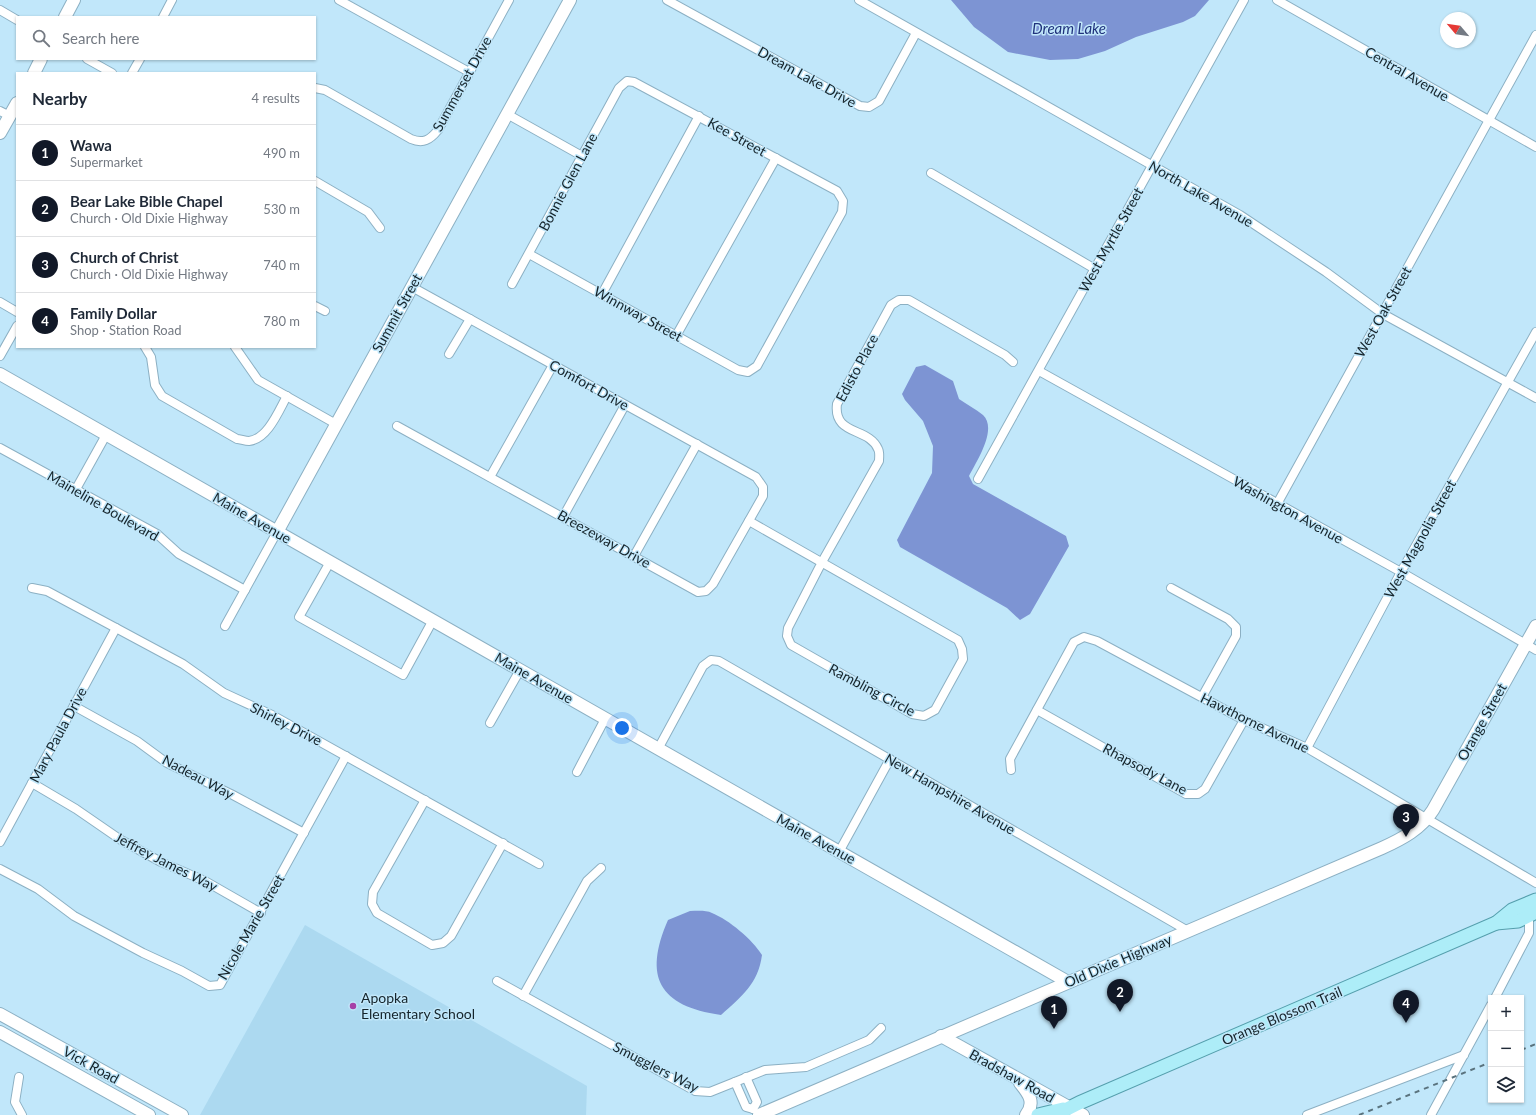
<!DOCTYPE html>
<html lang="en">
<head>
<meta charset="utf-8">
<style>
  body { margin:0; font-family:Lato,sans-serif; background:#f2f2f3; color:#1f2937 }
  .controls { position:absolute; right:12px; bottom:12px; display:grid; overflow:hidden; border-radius:0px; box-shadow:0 1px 3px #0004 }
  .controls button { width:36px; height:36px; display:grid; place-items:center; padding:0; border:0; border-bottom:1px solid #e0e1e3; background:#fff; color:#1f2937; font:20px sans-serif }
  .compass { position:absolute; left:1440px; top:12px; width:36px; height:36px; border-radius:50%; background:#fff; box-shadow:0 1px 3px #0004; rotate:299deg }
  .you { position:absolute; left:622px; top:728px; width:14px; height:14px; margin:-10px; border:3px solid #fff; border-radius:50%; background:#1a73e8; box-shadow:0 0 0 6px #1a73e833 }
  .badge { display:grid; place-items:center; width:26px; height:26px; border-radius:50%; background:#111827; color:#fff; font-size:13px; font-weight:700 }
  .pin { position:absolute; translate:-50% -33px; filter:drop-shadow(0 1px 2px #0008) }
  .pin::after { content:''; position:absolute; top:21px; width:14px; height:12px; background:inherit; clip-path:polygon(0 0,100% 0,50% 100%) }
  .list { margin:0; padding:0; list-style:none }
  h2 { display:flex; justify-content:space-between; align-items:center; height:52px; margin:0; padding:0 16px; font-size:17px }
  h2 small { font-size:13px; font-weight:400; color:#747a83 }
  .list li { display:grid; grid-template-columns:26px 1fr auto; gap:12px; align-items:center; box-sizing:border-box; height:56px; padding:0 16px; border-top:1px solid #e0e1e3 }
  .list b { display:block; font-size:15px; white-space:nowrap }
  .list p { margin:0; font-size:13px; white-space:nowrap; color:#747a83 }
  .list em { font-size:13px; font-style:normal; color:#747a83 }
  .icon { flex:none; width:22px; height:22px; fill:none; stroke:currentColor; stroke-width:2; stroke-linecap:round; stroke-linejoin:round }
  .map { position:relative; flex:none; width:1536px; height:1115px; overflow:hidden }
  .search { position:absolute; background:#fff; box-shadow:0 1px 3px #0004; left:16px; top:16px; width:300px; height:44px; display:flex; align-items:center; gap:10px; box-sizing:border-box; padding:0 14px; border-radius:0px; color:#747a83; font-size:15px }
  .panel { position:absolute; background:#fff; box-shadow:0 1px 3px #0004; left:16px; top:72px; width:300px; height:276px; border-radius:0px }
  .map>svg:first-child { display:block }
  .built { fill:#acd9f0 }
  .water { fill:#7d94d3 }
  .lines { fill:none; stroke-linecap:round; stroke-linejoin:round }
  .street-casing { stroke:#8cb0c3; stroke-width:10 }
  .secondary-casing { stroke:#8cb0c3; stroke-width:14 }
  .primary-casing { stroke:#559fad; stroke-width:15 }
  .street { stroke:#fff; stroke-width:8 }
  .secondary { stroke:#fff; stroke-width:12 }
  .primary { stroke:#adedf8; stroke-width:13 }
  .rail { stroke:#5a737e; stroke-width:2; stroke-dasharray:5 5; stroke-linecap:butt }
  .poi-dot { fill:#a641a7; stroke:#c1e7fa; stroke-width:1.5 }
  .labels { text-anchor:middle; stroke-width:3; stroke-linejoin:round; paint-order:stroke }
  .street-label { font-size:14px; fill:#15242b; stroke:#c1e7fa }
  .poi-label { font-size:14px; fill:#15242b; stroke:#c1e7fa; text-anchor:start }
  .water-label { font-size:15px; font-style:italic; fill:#20327c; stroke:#c1e7fa }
</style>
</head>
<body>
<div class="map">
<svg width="1536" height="1115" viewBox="0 0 1536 1115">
  <rect width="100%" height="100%" fill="#c1e7fa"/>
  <path class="built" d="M305 925 587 1086 586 1115H200Z"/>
  <g class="water">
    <path d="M951 0H1209L1195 16 1183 22 1136 37 1105 51 1078 59 1050 60 1008 52 974 27Z"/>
    <path d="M925 365 953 381 959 399C966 404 976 409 983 415 998 429 976 462 969 476L973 484 1066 536 1069 546 1030 614 1020 620 1007 608 900 547 897 540 932 473 933 446 923 421 905 400 902 394 916 367Z"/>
    <path d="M690 911C697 911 706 910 712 913 729 920 752 939 762 955 758 984 742 996 721 1015 659 1006 643 977 668 920Z"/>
  </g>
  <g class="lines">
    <g class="street-casing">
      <g id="street">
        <path d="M339 0 469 72"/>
        <path d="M667 0 860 106 869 107 879 101 916 33"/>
        <path d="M859 0 1240 215 1326 272 1383 314 1536 398"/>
        <path d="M1277 0 1536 147"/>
        <path d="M0 10 17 20"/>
        <path d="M163 17 172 0"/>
        <path d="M87 59 112 73"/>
        <path d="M132 73 140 59"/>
        <path d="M315 88 325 90 411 139C423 144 430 140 438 130L509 0"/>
        <path d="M0 111 10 116"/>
        <path d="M507 114 582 156"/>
        <path d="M931 173 1095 269"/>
        <path d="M315 181 368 212 380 228"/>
        <path d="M512 284 619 88 627 81 634 82 837 191 843 201 842 212 757 366 748 372 738 370 529 254"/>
        <path d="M602 294 699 116"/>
        <path d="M0 302 17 312"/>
        <path d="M315 306 325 311"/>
        <path d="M676 336 776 158"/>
        <path d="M145 347 151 357 155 385 162 396 237 439C240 439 245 441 249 441 268 439 279 410 287 396"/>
        <path d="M235 347 258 380 336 424"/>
        <path d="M449 354 470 319"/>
        <path d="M0 356 17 326"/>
        <path d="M1039 371 1401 572 1536 650"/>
        <path d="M397 426 698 592 706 591 713 584 763 496V487L756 477 412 287"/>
        <path d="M0 448 157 534 179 554 245 590"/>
        <path d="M490 477 553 365"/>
        <path d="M978 479 1244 0"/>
        <path d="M76 489 106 435"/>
        <path d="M1277 504 1536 35"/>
        <path d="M563 517 625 405"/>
        <path d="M749 521 958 640 962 649 963 659 935 710 924 716 912 714 791 645 787 636 788 628 822 562 879 461C879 458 880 452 878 449 869 427 833 436 837 404L891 305 899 300H909L1005 355 1013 362"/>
        <path d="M634 556 697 444"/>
        <path d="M330 562 299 617 403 675 433 620"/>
        <path d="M32 588 47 591 183 664 224 693 272 715 539 864"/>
        <path d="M1171 588 1228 619 1236 627V636L1202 697"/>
        <path d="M225 626 277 532"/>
        <path d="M74 706 137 741 167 763 231 794 304 833"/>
        <path d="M1037 710 1186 794H1198L1205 789 1244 720"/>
        <path d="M490 723 520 670"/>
        <path d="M1307 748 1401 572 1536 332"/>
        <path d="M658 749 703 666 711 660 719 661 1188 931"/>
        <path d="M1011 770 1010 759 1074 642 1084 637 1097 641 1244 720 1307 748 1536 883"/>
        <path d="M577 772 605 719"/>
        <path d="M32 783 76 809 121 840 161 862 205 881 261 913"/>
        <path d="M425 800 373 892 372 904 377 913 432 945 443 943 451 936 503 843"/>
        <path d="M0 842 116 628"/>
        <path d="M839 852 890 759"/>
        <path d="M0 869 38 889 74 916 143 953 182 971 209 986 220 985 346 756"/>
        <path d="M497 981 695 1091 710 1092 765 1070 806 1067 869 1040 881 1028"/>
        <path d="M523 996 587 881 601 868"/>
        <path d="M1495 998 1529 933V915"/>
        <path d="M19 1077 15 1102 22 1115"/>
        <path d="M746 1077 757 1102 753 1109"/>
        <path d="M735 1082 746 1107 753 1109"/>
        <path d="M1307 1115 1464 1055"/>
        <path d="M1431 1115 1491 1005"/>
      </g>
    </g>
    <g class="secondary-casing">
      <g id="secondary">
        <path d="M65 17 74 0"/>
        <path d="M34 73 41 59"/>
        <path d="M0 133 17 103"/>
        <path d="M0 374 1068 982"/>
        <path d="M277 532 570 0"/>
        <path d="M0 1014 182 1115"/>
        <path d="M0 1032 149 1115"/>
        <path d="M941 1036 1083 1115"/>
        <path d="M1020 1083C1028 1093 1036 1102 1026 1115"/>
        <path d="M759 1115 1382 848C1402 839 1421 829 1433 810L1536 626"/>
      </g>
    </g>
    <g class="primary-casing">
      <g id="primary">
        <path d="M1496 923 1518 921 1536 912"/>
        <path d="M1038 1115 1063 1109"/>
        <path d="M1055 1115 1079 1103 1496 923 1512 910 1536 900"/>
      </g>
    </g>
    <use href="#street" class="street"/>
    <use href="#secondary" class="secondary"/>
    <use href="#primary" class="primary"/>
    <g class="rail">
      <path d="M1521 1050 1536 1044"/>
      <path d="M1359 1115 1491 1062"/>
    </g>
  </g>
  <circle class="poi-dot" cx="353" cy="1006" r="4"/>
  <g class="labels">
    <g class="street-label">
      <text transform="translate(1407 74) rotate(30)" y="5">Central Avenue</text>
      <text transform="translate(807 77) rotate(29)" y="5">Dream Lake Drive</text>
      <text transform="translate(462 84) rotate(-61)" y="5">Summerset Drive</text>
      <text transform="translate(737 137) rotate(29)" y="5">Kee Street</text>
      <text transform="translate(568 182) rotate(-62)" y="5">Bonnie Glen Lane</text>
      <text transform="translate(1201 194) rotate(30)" y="5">North Lake Avenue</text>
      <text transform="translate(1111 240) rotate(-61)" y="5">West Myrtle Street</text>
      <text transform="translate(1383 312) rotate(-61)" y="5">West Oak Street</text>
      <text transform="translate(397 313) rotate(-61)" y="5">Summit Street</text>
      <text transform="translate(638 314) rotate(29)" y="5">Winnway Street</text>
      <text transform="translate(857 368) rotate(-62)" y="5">Edisto Place</text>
      <text transform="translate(589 385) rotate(29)" y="5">Comfort Drive</text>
      <text transform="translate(103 506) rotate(30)" y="5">Maineline Boulevard</text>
      <text transform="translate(1288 510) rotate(29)" y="5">Washington Avenue</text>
      <text transform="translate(252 518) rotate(30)" y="5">Maine Avenue</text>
      <text transform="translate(604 539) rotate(29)" y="5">Breezeway Drive</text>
      <text transform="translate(1420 539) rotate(-61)" y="5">West Magnolia Street</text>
      <text transform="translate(534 678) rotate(30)" y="5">Maine Avenue</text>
      <text transform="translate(872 690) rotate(28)" y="5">Rambling Circle</text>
      <text transform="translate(1482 722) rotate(-61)" y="5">Orange Street</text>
      <text transform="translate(1255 723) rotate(26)" y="5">Hawthorne Avenue</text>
      <text transform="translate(286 724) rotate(27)" y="5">Shirley Drive</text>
      <text transform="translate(58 735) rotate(-62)" y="5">Mary Paula Drive</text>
      <text transform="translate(1145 769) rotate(28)" y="5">Rhapsody Lane</text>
      <text transform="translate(198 777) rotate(28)" y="5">Nadeau Way</text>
      <text transform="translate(950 794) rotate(30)" y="5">New Hampshire Avenue</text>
      <text transform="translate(816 839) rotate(29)" y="5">Maine Avenue</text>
      <text transform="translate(166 862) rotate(27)" y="5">Jeffrey James Way</text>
      <text transform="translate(251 927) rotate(-60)" y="5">Nicole Marie Street</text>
      <text transform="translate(1118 961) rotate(-23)" y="5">Old Dixie Highway</text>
      <text transform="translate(1282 1016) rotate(-23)" y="5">Orange Blossom Trail</text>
      <text transform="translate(91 1065) rotate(29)" y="5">Vick Road</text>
      <text transform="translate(656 1067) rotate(27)" y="5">Smugglers Way</text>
      <text transform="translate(1012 1076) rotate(29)" y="5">Bradshaw Road</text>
    </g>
    <g class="poi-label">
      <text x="361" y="1003">Apopka<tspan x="361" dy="16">Elementary School</tspan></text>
    </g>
    <g class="water-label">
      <text x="1069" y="34">Dream Lake</text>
    </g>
  </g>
</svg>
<div class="controls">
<button>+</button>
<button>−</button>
<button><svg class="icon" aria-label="layers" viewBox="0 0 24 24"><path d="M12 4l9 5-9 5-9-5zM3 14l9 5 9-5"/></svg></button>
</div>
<svg class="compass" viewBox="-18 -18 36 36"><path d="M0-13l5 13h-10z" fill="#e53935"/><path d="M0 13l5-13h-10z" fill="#747a83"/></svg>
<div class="you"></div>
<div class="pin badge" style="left:1054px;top:1029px">1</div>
<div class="pin badge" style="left:1120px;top:1012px">2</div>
<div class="pin badge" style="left:1406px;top:837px">3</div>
<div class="pin badge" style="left:1406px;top:1023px">4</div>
<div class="search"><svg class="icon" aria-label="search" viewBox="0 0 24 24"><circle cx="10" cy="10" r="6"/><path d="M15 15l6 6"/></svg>Search here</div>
<section class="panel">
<h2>Nearby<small>4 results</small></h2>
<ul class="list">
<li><span class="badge">1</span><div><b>Wawa</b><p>Supermarket</p></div><em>490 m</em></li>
<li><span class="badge">2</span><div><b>Bear Lake Bible Chapel</b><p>Church · Old Dixie Highway</p></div><em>530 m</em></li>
<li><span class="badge">3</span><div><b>Church of Christ</b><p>Church · Old Dixie Highway</p></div><em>740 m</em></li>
<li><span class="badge">4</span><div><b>Family Dollar</b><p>Shop · Station Road</p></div><em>780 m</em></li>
</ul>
</section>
</div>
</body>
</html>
